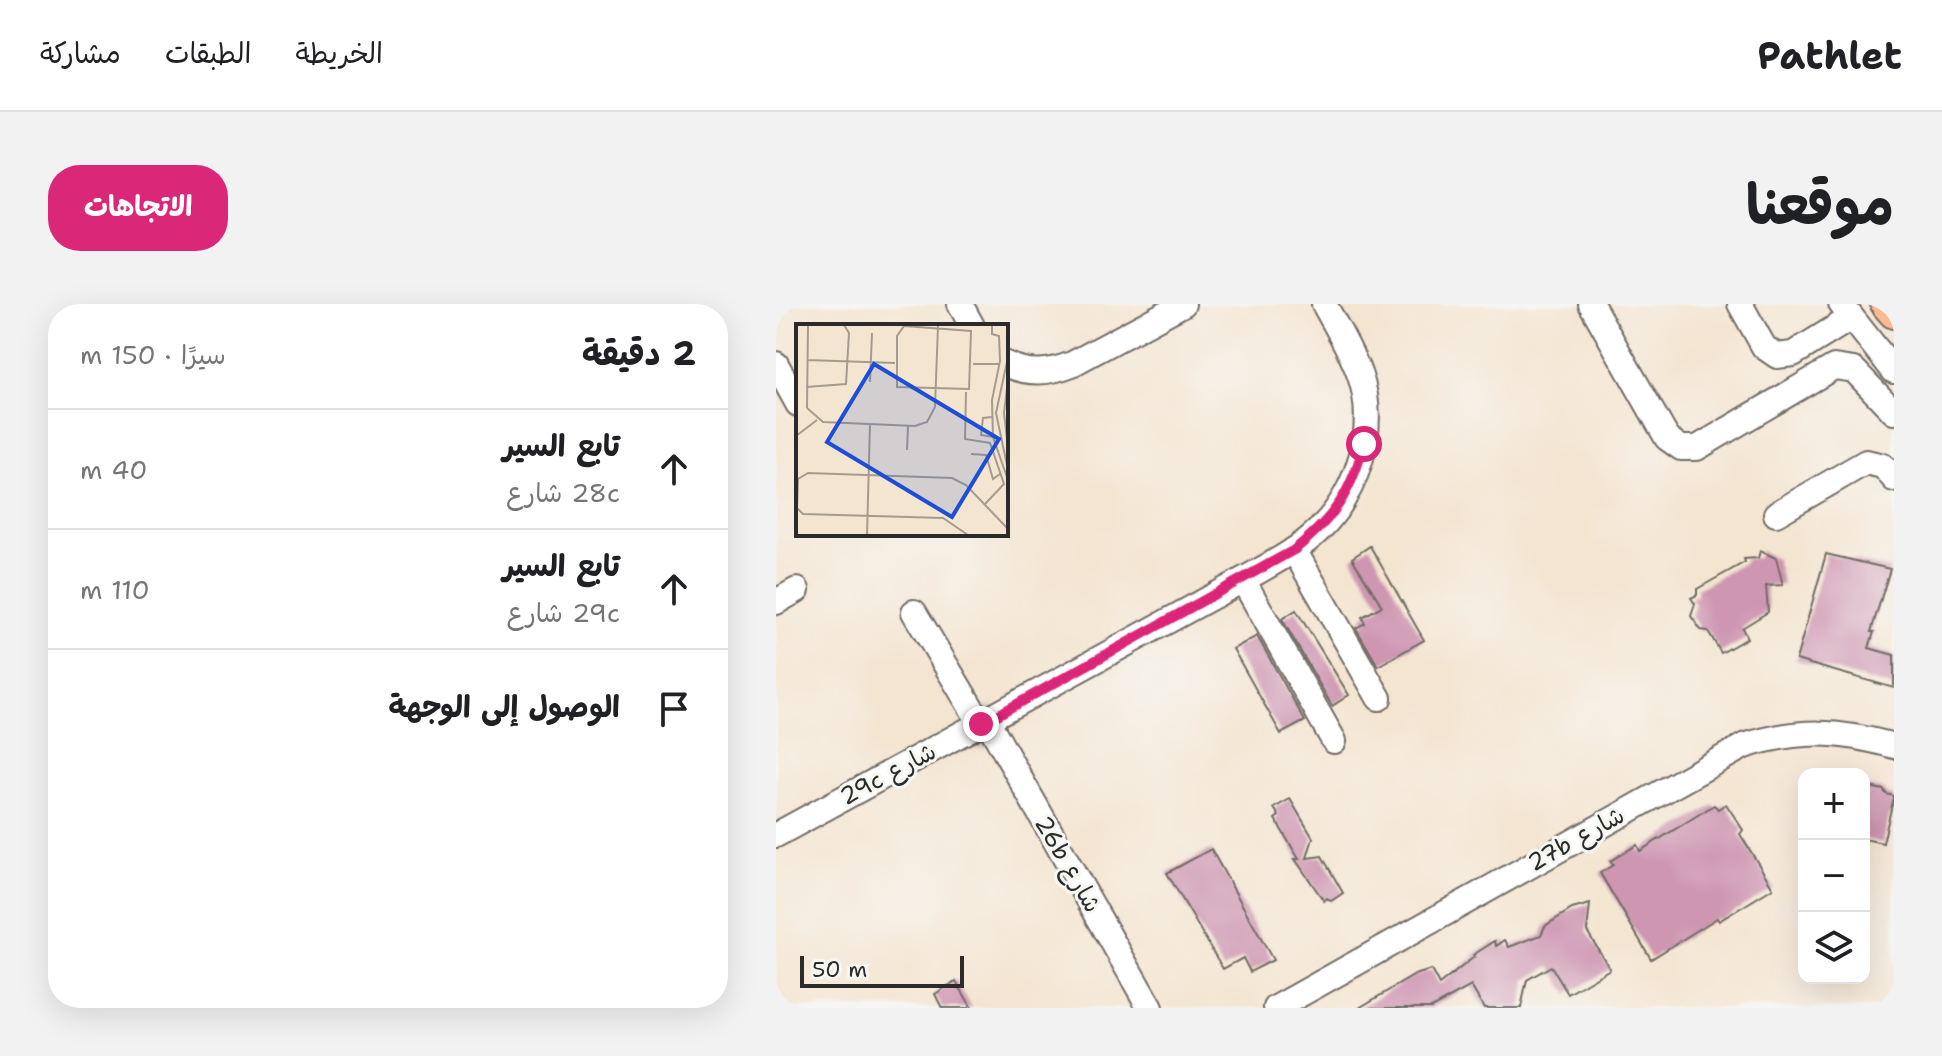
<!DOCTYPE html>
<html lang="ar">
<head>
<meta charset="utf-8">
<style>
  body { margin:0; font-family:"Shantell Sans","Playpen Sans Arabic",sans-serif; background:#f2f2f2; color:#202124; direction:rtl }
  .controls { position:absolute; right:24px; bottom:24px; display:grid; overflow:hidden; border-radius:16px; box-shadow:0 8px 32px #0002 }
  .controls button { width:72px; height:72px; display:grid; place-items:center; padding:0; border:0; border-bottom:2px solid #e0e0e0; background:#fff; color:#202124; font:40px sans-serif }
  .scale { position:absolute; left:24px; bottom:20px; width:164px; box-sizing:border-box; padding-left:8px; border:4px solid #2b2b2b; border-top:0; font-size:22px; line-height:28px; white-space:nowrap; color:#2b2b2b; -webkit-text-stroke:6px #f6f6f2; paint-order:stroke }
  .stop { position:absolute; width:24px; height:24px; margin:-18px; border:6px solid #db2777; border-radius:50%; background:#fff }
  .stop.end { background:#db2777; border-color:#fff; box-shadow:0 2px 8px #0008 }
  .list { margin:0; padding:0; list-style:none }
  h2 { display:flex; justify-content:space-between; align-items:center; height:104px; margin:0; padding:0 32px; font-size:34px }
  h2 small { font-size:26px; font-weight:400; color:#757577 }
  .list li { display:grid; grid-template-columns:52px 1fr auto; gap:24px; align-items:center; box-sizing:border-box; height:120px; padding:0 32px; border-top:2px solid #e0e0e0 }
  .list b { display:block; font-size:30px; white-space:nowrap }
  .list p { margin:0; font-size:26px; white-space:nowrap; color:#757577 }
  .list em { font-size:26px; font-style:normal; color:#757577 }
  .icon { flex:none; width:44px; height:44px; fill:none; stroke:currentColor; stroke-width:2; stroke-linecap:round; stroke-linejoin:round }
  .map { position:relative; flex:none; width:1118px; height:704px; overflow:hidden; direction:ltr; border-radius:32px }
  header { display:flex; align-items:center; gap:48px; box-sizing:border-box; height:112px; padding:0 40px; background:#fff; border-bottom:2px solid #e0e0e0 }
  header strong { font-size:38px }
  nav { display:flex; gap:44px; margin-inline-start:auto; font-size:28px }
  .intro { display:flex; align-items:center; justify-content:space-between; box-sizing:border-box; height:192px; padding:0 48px }
  h1 { margin:0; font-size:56px }
  .button { padding:20px 36px; border-radius:32px; background:#db2777; color:#fff; font-size:28px; font-weight:700 }
  main { display:flex; gap:48px; padding:0 48px }
  aside { flex:1; background:#fff; border-radius:32px; box-shadow:0 8px 32px #0002 }
  .map>svg:first-child { display:block }
  .building { fill:#ce96b1 }
  .lines { fill:none; stroke-linecap:round; stroke-linejoin:round }
  .minor-casing { stroke:#716c65; stroke-width:28 }
  .major-casing { stroke:#716c65; stroke-width:34 }
  .minor { stroke:#fff; stroke-width:24 }
  .major { stroke:#fcba8e; stroke-width:30 }
  .route { stroke:#db2777; stroke-width:10 }
  .labels { text-anchor:middle; stroke-width:6; stroke-linejoin:round; paint-order:stroke }
  .street-label { font-size:24px; fill:#2b2b2b; stroke:#f6f6f2 }
  .inset-road { fill:none; stroke:#a49b8f; stroke-width:2 }
  .view { fill:#1d4ed8; fill-opacity:0.15; stroke:#1d4ed8; stroke-width:4 }
  .inset-edge { fill:none; stroke:#2b2b2b; stroke-width:4 }
</style>
</head>
<body>
<header>
<strong>Pathlet</strong>
<nav><a>الخريطة</a><a>الطبقات</a><a>مشاركة</a></nav>
</header>
<div class="intro"><h1>موقعنا</h1><a class="button">الاتجاهات</a></div>
<main>
<div class="map">
<svg width="1118" height="704" viewBox="0 0 1118 704">
  <rect width="100%" height="100%" fill="#f6f6f2"/>
  <filter id="ink" filterUnits="userSpaceOnUse"><feTurbulence type="fractalNoise" baseFrequency=".0125" numOctaves="2"/><feDisplacementMap in="SourceGraphic" scale="16" xChannelSelector="R" yChannelSelector="G"/><feConvolveMatrix kernelMatrix="1 2 1 2 8 2 1 2 1" color-interpolation-filters="sRGB"/></filter>
  <filter id="wash" filterUnits="userSpaceOnUse"><feTurbulence type="fractalNoise" baseFrequency=".006" numOctaves="4" result="noise"/><feDisplacementMap in="SourceGraphic" scale="32" xChannelSelector="R" yChannelSelector="G"/><feGaussianBlur stdDeviation="1.8" result="paint"/><feColorMatrix in="noise" values="0 0 0 0 0 0 0 0 0 0 0 0 0 0 0 0 0 1.4 0 .05"/><feComposite in="paint" operator="in"/></filter>
  <g filter="url(#wash)">
    <rect width="100%" height="100%" fill="#f4e5d1"/>
    <g id="blocks">
      <g class="building">
        <path d="M594 242 648 336 602 362 580 324 589 319 586 313 606 302 576 254Z"/>
        <path d="M984 247 1000 254 1007 281 990 282 992 308 966 324 971 334 945 349 932 327 925 326 915 312 919 300 915 294 921 291V285L969 258 968 255 982 254Z"/>
        <path d="M1050 250 1114 265 1095 328H1098L1093 344 1118 351V384L1020 356Z"/>
        <path d="M520 306 573 391 556 402 506 315Z"/>
        <path d="M481 332 529 417 505 430 457 345Z"/>
        <path d="M1088 482 1108 486 1110 490 1118 492 1107 539 1088 535Z"/>
        <path d="M514 495 537 534 531 554 546 552 567 589 555 597 551 594 548 597 519 555H523L499 515 503 512 498 504Z"/>
        <path d="M950 500 967 526 964 530 997 584 943 617 941 614 875 655 824 569 837 561 834 557 861 541 864 547 938 501 942 505Z"/>
        <path d="M435 545 497 656 474 668 467 654 447 665 391 569Z"/>
        <path d="M814 600 811 627 834 665 792 690 775 662 751 676 745 704H708L695 682 655 704H583L639 671 655 666 663 681 698 653 697 651 719 637 720 642 729 636 733 643 765 631 769 622 796 605Z"/>
        <path d="M180 677 196 704H166L159 690Z"/>
      </g>
    </g>
  </g>
  <g filter="url(#ink)">
    <use href="#blocks" fill-opacity="0" stroke="#716c65" stroke-width="2"/>
    <g class="lines">
      <g class="minor-casing">
        <g id="minor">
          <path d="M184 0 196 22"/>
          <path d="M815 0 891 134 905 144H921L1058 63 1078 66 1118 108"/>
          <path d="M964 0 988 43 1001 52 1017 50 1075 14"/>
          <path d="M1065 0 1118 67"/>
          <path d="M0 60 22 100"/>
          <path d="M230 60C253 71 273 69 296 60L407 0"/>
          <path d="M1000 210 1090 158 1107 162 1118 175"/>
          <path d="M518 246 603 394"/>
          <path d="M467 276 558 437"/>
          <path d="M0 298 21 286"/>
          <path d="M138 308 205 420"/>
          <path d="M211 416 374 704"/>
          <path d="M0 531 467 276C493 261 522 247 544 225 582 187 602 124 584 72 575 46 561 24 548 0"/>
          <path d="M500 704 968 442C1023 425 1062 426 1118 442"/>
        </g>
      </g>
      <g class="major-casing">
        <path id="major" d="M1110 0 1118 9"/>
      </g>
      <use href="#minor" class="minor"/>
      <use href="#major" class="major"/>
    </g>
  </g>
  <g class="lines" filter="url(#ink)">
    <path class="route" d="M205 420 518 246C558 214 575 189 588 140"/>
  </g>
  <g class="labels">
    <g class="street-label">
      <text transform="translate(112 470) rotate(-28)" y="8">29c شارع</text>
      <text transform="translate(800 535) rotate(-29)" y="8">27b شارع</text>
      <text transform="translate(292 560) rotate(60)" y="8">26b شارع</text>
    </g>
  </g>
  <g transform="translate(20 20)">
    <rect width="212" height="212" fill="#f4e5d1"/>
    <path class="inset-road" d="M196 1V10L203 12 204 37 196 76 197 113 212 156M108 2 175 7 173 65 101 63V12ZM212 33 200 89 212 146M11 36 99 39M177 40H203M212 55 208 89 212 124M74 58 76 9M10 63 50 60 53 9 48 1M170 68 169 115 194 119 208 160 189 180M11 84 27 98 119 102 131 98 139 83 142 2M11 84 12 1M196 93 187 94 185 111 197 113M0 112 21 96M111 126 112 102M175 130 190 131 197 155 204 150M71 211 74 100M172 211 147 194 7 190 1 184 2 155 12 149 156 154 170 161 212 205"/>
    <path class="view" d="M78 40 203 115 156 193 31 118Z"/>
    <rect width="212" height="212" class="inset-edge"/>
  </g>
</svg>
<div class="controls">
<button>+</button>
<button>−</button>
<button><svg class="icon" aria-label="layers" viewBox="0 0 24 24"><path d="M12 4l9 5-9 5-9-5zM3 14l9 5 9-5"/></svg></button>
</div>
<div class="scale">50 m</div>
<div class="stop" style="left:588px;top:140px"></div>
<div class="stop end" style="left:205px;top:420px"></div>
</div>
<aside>
<h2>2 دقيقة<small>سيرًا · 150 m</small></h2>
<ul class="list">
<li><svg class="icon" aria-label="ahead" viewBox="0 0 24 24"><path d="M12 20V5M6 11l6-6 6 6"/></svg><div><b>تابع السير</b><p>28c شارع</p></div><em>40 m</em></li>
<li><svg class="icon" aria-label="ahead" viewBox="0 0 24 24"><path d="M12 20V5M6 11l6-6 6 6"/></svg><div><b>تابع السير</b><p>29c شارع</p></div><em>110 m</em></li>
<li><svg class="icon" aria-label="arrive" viewBox="0 0 24 24"><path d="M6 21V4h12l-3 4 3 4H6"/></svg><div><b>الوصول إلى الوجهة</b></div></li>
</ul>
</aside>
</main>
</body>
</html>
